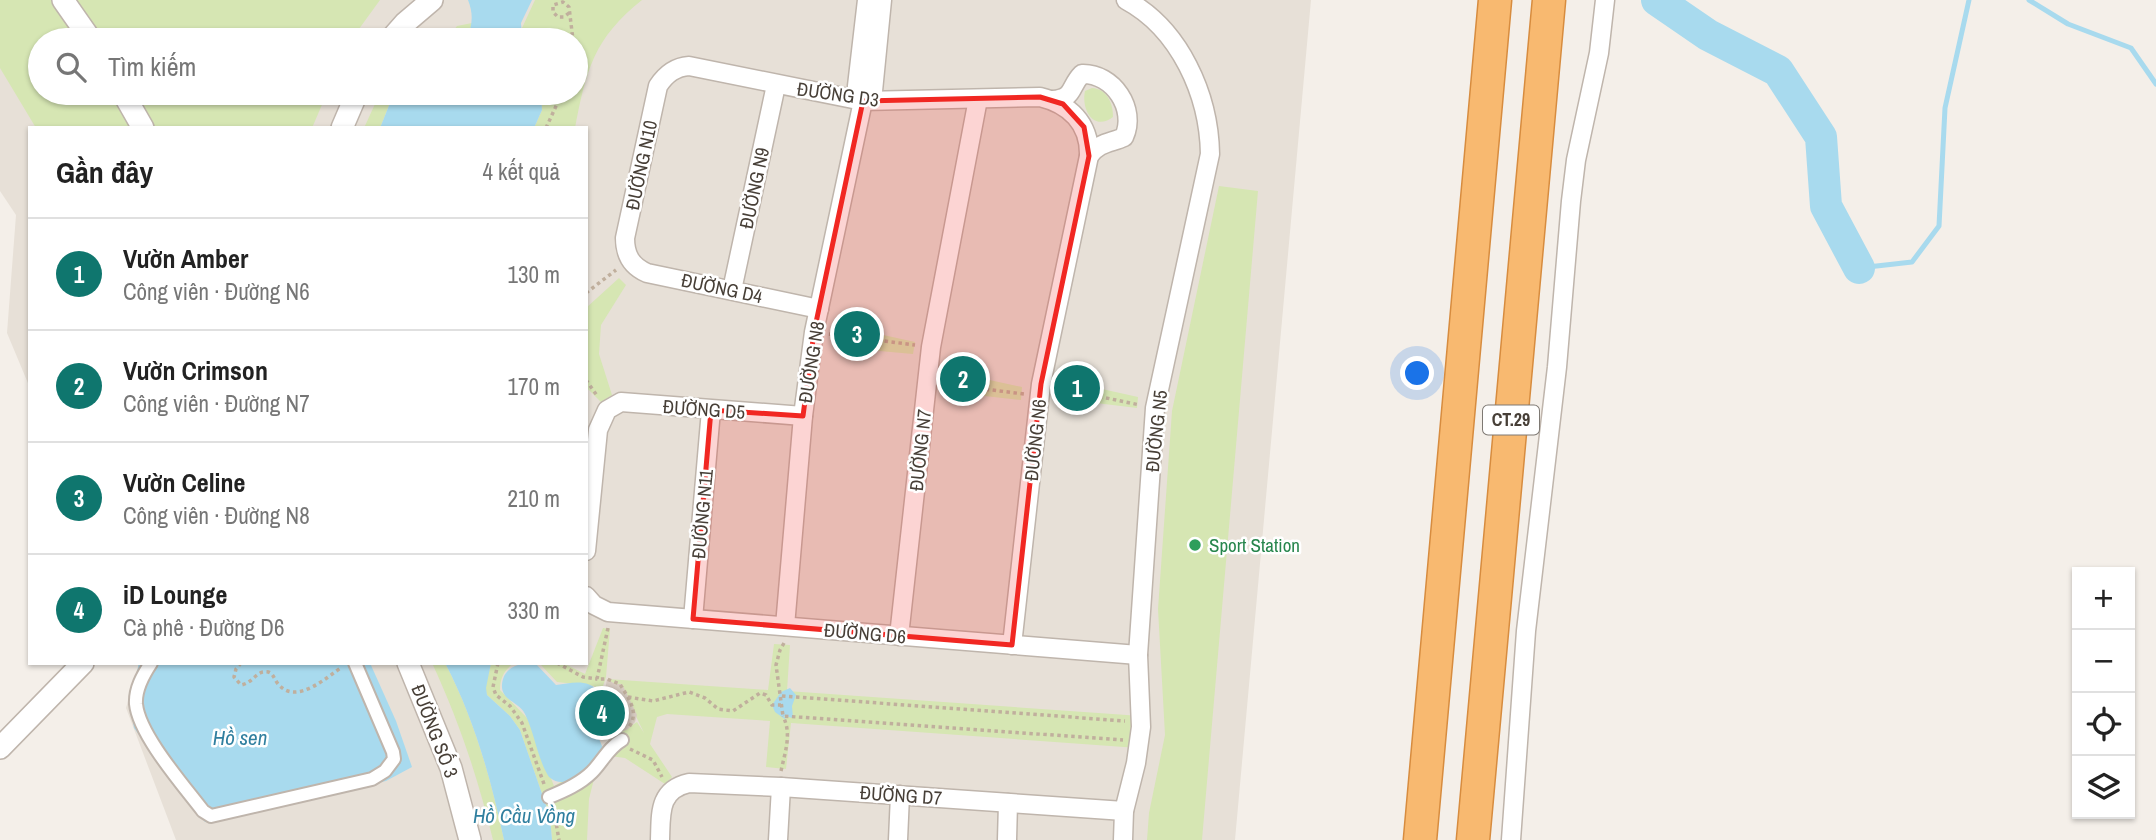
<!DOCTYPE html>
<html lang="vi">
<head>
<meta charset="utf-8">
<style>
  body { margin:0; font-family:"Archivo Narrow",sans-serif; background:#f2f2f2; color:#222 }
  .controls { position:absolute; right:21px; bottom:21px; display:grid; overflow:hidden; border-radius:0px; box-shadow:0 2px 5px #0004 }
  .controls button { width:63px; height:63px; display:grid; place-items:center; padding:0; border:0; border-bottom:2px solid #e0e0e0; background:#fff; color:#222; font:35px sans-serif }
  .you { position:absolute; left:1418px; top:374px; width:24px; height:24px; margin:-18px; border:5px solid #fff; border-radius:50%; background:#1a73e8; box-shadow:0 0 0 10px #1a73e833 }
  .badge { display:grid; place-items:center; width:46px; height:46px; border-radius:50%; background:#0f766e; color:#fff; font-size:23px; font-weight:700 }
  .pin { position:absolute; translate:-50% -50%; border:4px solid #fff; box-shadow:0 2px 7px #0006 }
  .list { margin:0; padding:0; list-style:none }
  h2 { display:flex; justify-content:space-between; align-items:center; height:91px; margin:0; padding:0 28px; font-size:30px }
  h2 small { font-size:23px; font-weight:400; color:#767676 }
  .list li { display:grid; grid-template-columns:46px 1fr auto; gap:21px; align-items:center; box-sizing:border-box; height:112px; padding:0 28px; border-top:2px solid #e0e0e0 }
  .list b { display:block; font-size:26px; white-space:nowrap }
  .list p { margin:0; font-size:23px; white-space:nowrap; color:#767676 }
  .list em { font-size:23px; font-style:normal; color:#767676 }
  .icon { flex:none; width:38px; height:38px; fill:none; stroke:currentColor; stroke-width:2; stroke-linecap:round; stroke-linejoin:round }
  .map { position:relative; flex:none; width:2156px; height:840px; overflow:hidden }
  .search { position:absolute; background:#fff; box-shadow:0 2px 5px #0004; left:28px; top:28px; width:560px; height:77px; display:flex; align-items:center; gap:18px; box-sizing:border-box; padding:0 24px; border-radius:38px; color:#767676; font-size:26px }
  .panel { position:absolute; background:#fff; box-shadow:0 2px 5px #0004; left:28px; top:126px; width:560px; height:539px; border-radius:0px }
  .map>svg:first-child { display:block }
  .residential { fill:#e7e0d7; fill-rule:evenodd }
  .green { fill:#d6e6b3 }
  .water { fill:#a8daee }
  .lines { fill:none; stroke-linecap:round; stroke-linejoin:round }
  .stream { stroke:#a8daee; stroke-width:5 }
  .river { stroke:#a8daee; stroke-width:32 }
  .building { fill:#d8ccc2 }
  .pedestrian-casing { stroke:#bfb5ac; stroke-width:16 }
  .minor-casing { stroke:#bfb5ac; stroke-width:21 }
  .tertiary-casing { stroke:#bfb5ac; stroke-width:24 }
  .motorway-casing { stroke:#d78c3f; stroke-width:35 }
  .path { stroke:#c0af9d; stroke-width:3.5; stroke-dasharray:3.5 3.5; stroke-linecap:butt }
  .pedestrian { stroke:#fff; stroke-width:12 }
  .minor { stroke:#fff; stroke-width:18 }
  .tertiary { stroke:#fff; stroke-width:21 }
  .motorway { stroke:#f8b970; stroke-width:32 }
  .marked { fill:#f12722; fill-opacity:0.2; stroke:#f12722; stroke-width:5; stroke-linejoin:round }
  .leisure-dot { fill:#2e9e5b; stroke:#fff; stroke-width:2.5 }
  .labels { text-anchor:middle; stroke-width:5; stroke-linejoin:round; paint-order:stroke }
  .shield { fill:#fff; stroke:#7e7973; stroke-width:2 }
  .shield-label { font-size:18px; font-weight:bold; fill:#473f37 }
  .street-label { font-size:19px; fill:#473f37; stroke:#fff }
  .leisure-label { font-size:19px; fill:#27864d; stroke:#fff; text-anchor:start }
  .water-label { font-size:21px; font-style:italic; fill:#307f9f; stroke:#fff }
</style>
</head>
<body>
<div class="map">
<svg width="2156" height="840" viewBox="0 0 2156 840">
  <rect width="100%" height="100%" fill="#f4efe9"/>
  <path class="residential" d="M0 0H1311L1235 840H176L126 708 139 663H586V128H30V388L7 333 16 215 0 191ZM40 40H576V93H40Z"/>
  <g class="green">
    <path d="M0 0H380L351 40H40V93H327L312 128H36L0 68Z"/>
    <path d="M535 0H642C594 38 586 70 575 128H534L542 110 541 93H576V40H522V28Z"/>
    <path d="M472 23 467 40H446L457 26Z"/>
    <path d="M1092 88C1107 89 1113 103 1113 117 1093 132 1081 109 1085 91Z"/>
    <path d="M380 93H394L380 128H364Z"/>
    <path d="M1219 186 1258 191 1202 840H1147L1149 813 1165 735 1158 609 1172 411Z"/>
    <path d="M619 278 626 285 601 325 599 354 612 395 601 402 586 387V308Z"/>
    <path d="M838 325 915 342 913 354 835 347Z"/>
    <path d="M944 370 1022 387 1021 400 940 391Z"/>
    <path d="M1057 379 1138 397 1137 408 1055 398Z"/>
    <path d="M603 628 610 629 606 677 601 692 594 686 557 682 541 665 536 663H563L585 674Z"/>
    <path d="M774 644 790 645 787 691 1141 716 1138 748 791 723 786 769 766 767 770 721 667 714 657 717 650 744 672 777 665 784 625 758 610 756 595 775 589 799 587 840H552L550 817 520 730 510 716 487 695 485 688 491 663H514C504 670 500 678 500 690L528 719 554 786 597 761 608 741 637 722 644 733 632 708 626 710 627 692 607 679 768 690Z"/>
    <path d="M432 663H445C474 718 491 779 504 840H493C478 778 459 721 432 663Z"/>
  </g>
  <g class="water">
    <path d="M468 0H532L521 23 522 40H467C472 25 474 15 468 0Z"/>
    <path d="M394 93H541L542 110 534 128H380Z"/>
    <path d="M139 663H370L396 721 412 767 386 781 205 822 134 728 130 704Z"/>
    <path d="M445 663H491L486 688 487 695 510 716 520 730 550 817 552 840H504C491 779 474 718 445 663Z"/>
    <path d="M524 663 536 664 556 685C571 683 588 678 599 692L597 714 605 722 595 729 604 751 594 759 592 767C579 775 564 790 549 777 537 758 535 734 525 714 518 700 497 701 503 679 506 669 514 666 524 663Z"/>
    <path d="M790 688 796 695 792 706 793 718 784 716 786 720 775 712 772 705 781 692Z"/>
  </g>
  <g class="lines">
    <g class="stream">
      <path d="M2029 0 2068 24 2131 48 2156 84"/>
      <path d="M1859 268 1912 262 1939 226 1945 108 1969 0"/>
    </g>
    <path class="river" d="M1657 0 1708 35 1778 71 1821 137 1826 206 1859 268"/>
  </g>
  <path class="building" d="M607 679 615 684H622L637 715 635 722 628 729 612 736H607L603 730V720L592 707 596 700 604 696Z"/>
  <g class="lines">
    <g class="pedestrian-casing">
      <g id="pedestrian">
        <path d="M151 663C143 675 135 689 136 704 139 735 184 786 203 811L211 816 372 779 385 771 394 759 393 752 355 663"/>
        <path d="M549 797C564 791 580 784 592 772 602 762 609 747 622 740"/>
      </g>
    </g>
    <g class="minor-casing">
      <g id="minor">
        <path d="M1053 100C1075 98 1069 87 1082 74 1113 73 1137 109 1124 137 1111 143 1099 142 1089 156"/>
        <path d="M863 101 857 94V86L867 0"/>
        <path d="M732 290 776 85"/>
        <path d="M819 309 647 273C631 266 625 255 625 238L658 86C666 74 675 67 689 66L863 101 1040 97C1069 104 1090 123 1089 156L1041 384 1012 645"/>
        <path d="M586 551 598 430 607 410 621 402 803 416"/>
        <path d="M586 596 594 605 608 612 1138 655"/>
        <path d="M693 619 711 410"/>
        <path d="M785 626 803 416 814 332 863 101 868 98 873 91 882 0"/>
        <path d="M899 636 931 347 978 99"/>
        <path d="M660 840C661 814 658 790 689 783L781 787 1124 811"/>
        <path d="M778 840 781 787"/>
        <path d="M898 840 900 795"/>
        <path d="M1007 840 1008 803"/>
        <path d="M1123 840 1124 811 1136 763 1141 727 1138 655 1155 408 1210 154C1209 95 1180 29 1126 0"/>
        <path d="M1511 840 1526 631 1557 367 1571 201 1576 160 1599 53 1605 0"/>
      </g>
    </g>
    <g class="tertiary-casing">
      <g id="tertiary">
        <path d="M63 0 91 40"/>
        <path d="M390 40 405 23 432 0"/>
        <path d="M123 93 143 128"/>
        <path d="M342 128 357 93"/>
        <path d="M408 663 451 768 470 840"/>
        <path d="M0 748 83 663"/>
      </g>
    </g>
    <g class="motorway-casing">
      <g id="motorway">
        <path d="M1420 840 1495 0"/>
        <path d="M1473 840 1549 0"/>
      </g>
    </g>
    <g class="path">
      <path d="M569 13 564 17H558L553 12V5L563 2 569 7 573 40"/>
      <path d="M546 128 562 93"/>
      <path d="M586 293 616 270"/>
      <path d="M829 334 915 345"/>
      <path d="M586 380 598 397"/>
      <path d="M944 384 1024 394"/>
      <path d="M1058 388 1140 405"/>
      <path d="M608 628 597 679H607L620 684C628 698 640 712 629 727"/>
      <path d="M784 643 780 650 776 665 783 716 1123 740"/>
      <path d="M241 663 236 669 234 677 241 685C252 683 256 673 263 672 274 670 273 679 279 685 297 705 327 677 342 667"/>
      <path d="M498 663 493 687 496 695 510 706 522 723 544 784"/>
      <path d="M557 663 583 677 597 679"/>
      <path d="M782 696 1125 721"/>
      <path d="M628 697 653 701 689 692 705 698 718 709 733 711 760 693 766 695 772 705H781"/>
      <path d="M630 749 653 760 662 777"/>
      <path d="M781 771C785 752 792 734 783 716"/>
      <path d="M554 811 559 840"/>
    </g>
    <use href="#pedestrian" class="pedestrian"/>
    <use href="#minor" class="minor"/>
    <use href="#tertiary" class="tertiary"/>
    <use href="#motorway" class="motorway"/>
  </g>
  <path class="marked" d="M1040 97 1063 104 1084 127 1089 156 1041 384 1012 645 693 619 711 410 803 416 814 332 863 101Z"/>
  <circle class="leisure-dot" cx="1195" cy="545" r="7"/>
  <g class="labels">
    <rect class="shield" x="1483" y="405.5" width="56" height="29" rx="5"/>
    <g class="shield-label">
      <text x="1511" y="426">CT.29</text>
    </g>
    <g class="street-label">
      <text transform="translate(838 94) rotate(8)" y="7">ĐƯỜNG D3</text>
      <text transform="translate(641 165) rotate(-78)" y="7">ĐƯỜNG N10</text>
      <text transform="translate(754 188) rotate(-78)" y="7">ĐƯỜNG N9</text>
      <text transform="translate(722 288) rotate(12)" y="7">ĐƯỜNG D4</text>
      <text transform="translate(811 362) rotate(-81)" y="7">ĐƯỜNG N8</text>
      <text transform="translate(704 409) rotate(4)" y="7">ĐƯỜNG D5</text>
      <text transform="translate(1156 431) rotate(-84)" y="7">ĐƯỜNG N5</text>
      <text transform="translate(1035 440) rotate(-84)" y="7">ĐƯỜNG N6</text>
      <text transform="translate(920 450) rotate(-84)" y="7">ĐƯỜNG N7</text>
      <text transform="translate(702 514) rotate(-85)" y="7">ĐƯỜNG N11</text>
      <text transform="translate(865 633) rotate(5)" y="7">ĐƯỜNG D6</text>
      <text transform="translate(435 731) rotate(69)" y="7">ĐƯỜNG SỐ 3</text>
      <text transform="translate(901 795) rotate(4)" y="7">ĐƯỜNG D7</text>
    </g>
    <g class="leisure-label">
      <text x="1209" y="552">Sport Station</text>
    </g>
    <g class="water-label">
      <text x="240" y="745">Hồ sen</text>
      <text x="524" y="823">Hồ Cầu Vồng</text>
    </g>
  </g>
</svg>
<div class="controls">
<button>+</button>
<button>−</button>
<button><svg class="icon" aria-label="locate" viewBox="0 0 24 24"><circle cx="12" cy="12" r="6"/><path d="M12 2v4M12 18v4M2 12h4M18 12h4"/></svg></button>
<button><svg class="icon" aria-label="layers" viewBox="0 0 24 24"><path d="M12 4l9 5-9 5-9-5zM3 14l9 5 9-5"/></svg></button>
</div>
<div class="you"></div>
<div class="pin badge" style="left:1077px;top:388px">1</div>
<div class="pin badge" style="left:963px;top:379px">2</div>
<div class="pin badge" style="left:857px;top:334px">3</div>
<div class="pin badge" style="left:602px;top:713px">4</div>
<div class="search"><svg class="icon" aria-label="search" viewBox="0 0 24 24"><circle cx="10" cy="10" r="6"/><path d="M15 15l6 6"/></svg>Tìm kiếm</div>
<section class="panel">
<h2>Gần đây<small>4 kết quả</small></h2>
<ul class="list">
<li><span class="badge">1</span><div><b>Vườn Amber</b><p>Công viên · Đường N6</p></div><em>130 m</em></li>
<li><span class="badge">2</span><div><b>Vườn Crimson</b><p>Công viên · Đường N7</p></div><em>170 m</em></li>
<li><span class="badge">3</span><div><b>Vườn Celine</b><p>Công viên · Đường N8</p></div><em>210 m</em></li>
<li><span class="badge">4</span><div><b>iD Lounge</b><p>Cà phê · Đường D6</p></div><em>330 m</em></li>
</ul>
</section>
</div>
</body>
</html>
